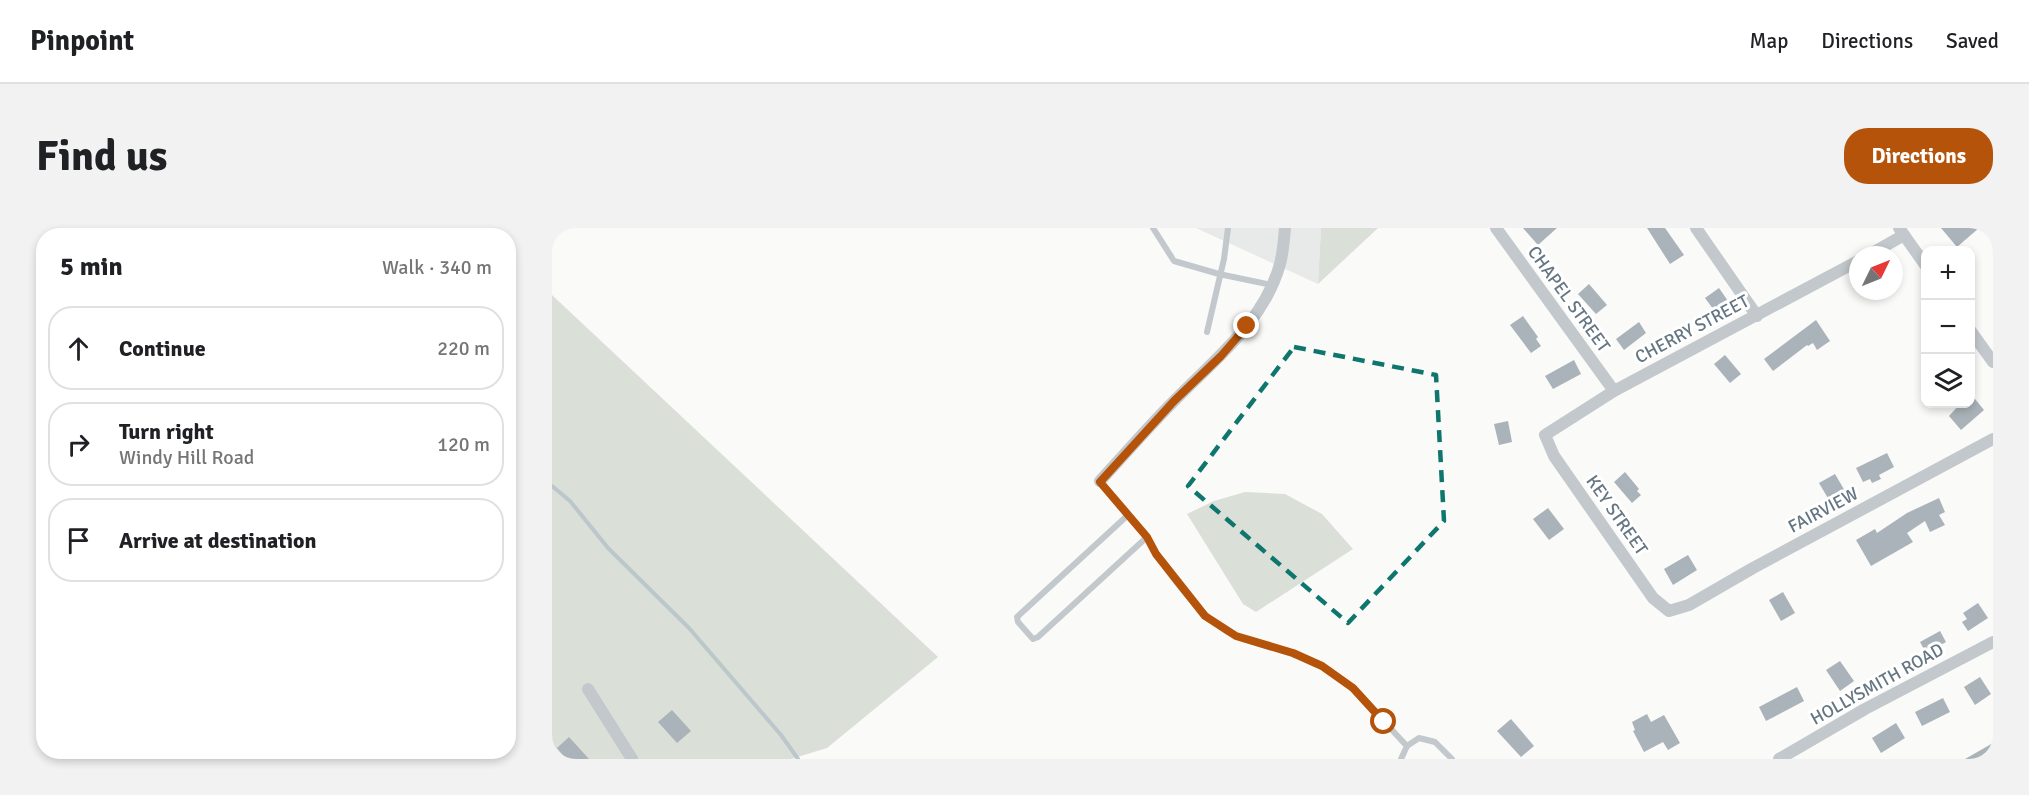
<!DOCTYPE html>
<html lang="en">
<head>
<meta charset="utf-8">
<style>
  body { margin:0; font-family:Signika,sans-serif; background:#f2f2f2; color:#202124 }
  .controls { position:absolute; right:18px; top:18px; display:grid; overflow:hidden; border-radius:12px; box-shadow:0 3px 9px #0003 }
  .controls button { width:54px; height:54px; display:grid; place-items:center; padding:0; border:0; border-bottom:2px solid #e0e0e0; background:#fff; color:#202124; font:30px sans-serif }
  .compass { position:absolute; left:1297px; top:18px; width:54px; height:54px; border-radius:50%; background:#fff; box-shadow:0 3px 9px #0003; rotate:47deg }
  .stop { position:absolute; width:18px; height:18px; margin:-14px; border:4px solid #b45309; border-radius:50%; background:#fff }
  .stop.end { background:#b45309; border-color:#fff; box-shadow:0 2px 6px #0008 }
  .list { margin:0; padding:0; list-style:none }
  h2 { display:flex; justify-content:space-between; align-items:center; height:78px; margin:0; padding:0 24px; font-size:26px }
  h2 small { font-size:20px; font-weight:400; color:#757577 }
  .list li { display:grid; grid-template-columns:39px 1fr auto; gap:18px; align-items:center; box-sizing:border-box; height:84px; margin:0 12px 12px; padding:0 12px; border:2px solid #e0e0e0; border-radius:24px }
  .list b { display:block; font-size:22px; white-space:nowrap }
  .list p { margin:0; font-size:20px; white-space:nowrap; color:#757577 }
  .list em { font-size:20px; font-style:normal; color:#757577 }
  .icon { flex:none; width:33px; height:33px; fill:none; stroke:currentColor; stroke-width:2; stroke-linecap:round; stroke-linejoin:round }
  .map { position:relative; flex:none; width:1441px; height:531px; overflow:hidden; border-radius:24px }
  header { display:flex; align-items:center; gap:36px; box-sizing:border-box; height:84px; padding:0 30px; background:#fff; border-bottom:2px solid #e0e0e0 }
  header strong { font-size:28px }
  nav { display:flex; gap:33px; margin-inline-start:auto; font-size:21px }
  .intro { display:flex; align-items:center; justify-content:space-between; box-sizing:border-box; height:144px; padding:0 36px }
  h1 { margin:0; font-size:42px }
  .button { padding:15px 27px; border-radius:24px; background:#b45309; color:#fff; font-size:21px; font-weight:700 }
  main { display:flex; gap:36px; padding:0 36px }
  aside { flex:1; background:#fff; border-radius:24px; box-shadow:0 3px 9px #0003 }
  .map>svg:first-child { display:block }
  .built { fill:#e8e9e9 }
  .green { fill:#dadfd7 }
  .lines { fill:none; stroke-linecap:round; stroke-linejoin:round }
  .stream { stroke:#bbc7cb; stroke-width:4 }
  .building { fill:#aab3b9 }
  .lane { stroke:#c3c8cc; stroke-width:6 }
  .street { stroke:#c3c8cc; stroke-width:12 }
  .route { stroke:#b45309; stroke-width:8 }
  .marked { fill:none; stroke:#0f766e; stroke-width:4.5; stroke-dasharray:12 8; stroke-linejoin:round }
  .labels { text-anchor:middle; stroke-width:6; stroke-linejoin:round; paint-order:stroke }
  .street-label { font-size:18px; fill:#657683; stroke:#fff }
</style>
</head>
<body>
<header>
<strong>Pinpoint</strong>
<nav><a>Map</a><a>Directions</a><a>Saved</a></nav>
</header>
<div class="intro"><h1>Find us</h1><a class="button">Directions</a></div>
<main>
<aside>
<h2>5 min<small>Walk · 340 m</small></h2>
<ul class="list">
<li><svg class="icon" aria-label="ahead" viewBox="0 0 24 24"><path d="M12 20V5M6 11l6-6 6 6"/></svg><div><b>Continue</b></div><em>220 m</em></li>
<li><svg class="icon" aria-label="right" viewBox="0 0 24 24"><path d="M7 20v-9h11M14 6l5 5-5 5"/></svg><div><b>Turn right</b><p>Windy Hill Road</p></div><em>120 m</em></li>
<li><svg class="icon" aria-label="arrive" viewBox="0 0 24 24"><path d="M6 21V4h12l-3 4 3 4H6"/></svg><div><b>Arrive at destination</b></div></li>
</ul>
</aside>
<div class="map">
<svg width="1441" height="531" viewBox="0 0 1441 531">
  <rect width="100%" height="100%" fill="#fafaf8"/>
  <path class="built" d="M644 0H769L766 56Z"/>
  <g class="green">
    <path d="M769 0H826L766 56Z"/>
    <path d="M0 67 386 429 275 520 239 531H0Z"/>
    <path d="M693 264 733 266 770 286 801 321 704 384 691 376 635 286 662 273Z"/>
  </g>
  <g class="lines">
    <path class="stream" d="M0 258 18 273 56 320 137 400 229 507 246 531"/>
  </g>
  <g class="building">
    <path d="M971 0H1005L986 17Z"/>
    <path d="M1095 0H1113L1132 27 1118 36Z"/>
    <path d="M1389 0H1427L1405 19Z"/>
    <path d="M1037 56 1055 77 1044 86 1026 66Z"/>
    <path d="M1167 60 1178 76 1164 85 1153 70Z"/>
    <path d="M971 88 986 109 984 111 989 118 979 125 958 97Z"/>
    <path d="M1264 92 1278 113 1265 122 1261 115 1256 118 1255 117 1221 143 1212 131Z"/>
    <path d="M1087 94 1094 105 1072 122 1064 111Z"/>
    <path d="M1173 127 1189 146 1178 155 1162 136Z"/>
    <path d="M1022 132 1029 146 1001 161 993 148Z"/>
    <path d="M1419 166 1432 182 1409 202 1397 188 1408 176H1419Z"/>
    <path d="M956 193 960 214 947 217 942 196Z"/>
    <path d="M1335 225 1342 239 1327 247 1329 251 1320 255 1318 251 1311 254 1304 240Z"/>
    <path d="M1073 244 1087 261 1085 263 1089 267 1080 275 1062 254Z"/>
    <path d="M1283 246 1293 263 1277 272 1267 255Z"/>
    <path d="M1387 270 1393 284 1387 287 1393 297 1378 304 1373 293 1355 305 1361 314 1319 338 1304 312 1323 301 1325 305 1355 285Z"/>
    <path d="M996 280 1012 301 997 312 981 291Z"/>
    <path d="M1136 327 1145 342 1121 357 1112 341Z"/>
    <path d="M1231 364 1243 385 1229 393 1217 372Z"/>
    <path d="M1426 375 1436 390 1416 403 1410 394 1415 391 1411 385Z"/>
    <path d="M1388 403 1394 414 1374 425 1368 414Z"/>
    <path d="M1288 433 1302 453 1288 463 1274 442Z"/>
    <path d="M1428 449 1439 466 1423 477 1412 459Z"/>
    <path d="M1245 459 1252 473 1214 493 1207 479Z"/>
    <path d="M1391 470 1398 484 1370 498 1363 484Z"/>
    <path d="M120 482 139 503 125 515 106 494Z"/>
    <path d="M1095 486 1099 494 1112 487 1128 515 1116 522 1111 514 1092 524 1081 503 1083 502 1080 494Z"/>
    <path d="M959 491 982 518 969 529 945 503Z"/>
    <path d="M1344 495 1353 510 1329 525 1320 510Z"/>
    <path d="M17 509 37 531H14L5 520Z"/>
    <path d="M1441 515V531H1413Z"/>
  </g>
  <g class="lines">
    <g class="lane">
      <path d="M601 0 622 33 667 46 720 57"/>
      <path d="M655 104 672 31 676 0"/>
      <path d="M548 253 576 287 465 389 466 394 481 411 486 409 595 309 576 287"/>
      <path d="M595 309C612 341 652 396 686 409 713 419 742 424 768 437 803 456 828 490 855 518"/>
      <path d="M849 531 855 518 867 510 883 514 900 531"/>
    </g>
    <g class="street">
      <path d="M944 0 1062 163"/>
      <path d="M1144 0 1205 88"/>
      <path d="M1347 0 1374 38"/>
      <path d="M1317 27 1352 7"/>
      <path d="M1306 33 1062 163 993 207 1002 228 1101 370 1117 383 1137 377 1201 340 1441 211"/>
      <path d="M1418 102 1441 134"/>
      <path d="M548 253C573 226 597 198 623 172 663 131 712 94 728 36 731 25 732 12 733 0"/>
      <path d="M36 461 80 531"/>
      <path d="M1227 531 1313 481 1441 414"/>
    </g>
  </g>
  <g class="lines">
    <path class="route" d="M695 98 669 128 622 173 548 254 595 309 604 326 653 388 684 408 741 425 770 438 801 460 832 494"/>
  </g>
  <path class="marked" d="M742 119 884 147 892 293 796 395 636 258Z"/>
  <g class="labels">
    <g class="street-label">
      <text transform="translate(1017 71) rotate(54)" y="6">CHAPEL STREET</text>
      <text transform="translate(1140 101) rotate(-28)" y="6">CHERRY STREET</text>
      <text transform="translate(1271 282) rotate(-28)" y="6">FAIRVIEW</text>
      <text transform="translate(1065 287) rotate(55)" y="6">KEY STREET</text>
      <text transform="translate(1325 456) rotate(-29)" y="6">HOLLYSMITH ROAD</text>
    </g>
  </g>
</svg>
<div class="controls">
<button>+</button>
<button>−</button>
<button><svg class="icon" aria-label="layers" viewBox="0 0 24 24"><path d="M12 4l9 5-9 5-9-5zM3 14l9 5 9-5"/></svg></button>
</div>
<svg class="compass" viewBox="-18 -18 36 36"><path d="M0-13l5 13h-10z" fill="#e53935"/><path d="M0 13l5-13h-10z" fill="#757577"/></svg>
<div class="stop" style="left:832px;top:494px"></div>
<div class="stop end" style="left:695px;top:98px"></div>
</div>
</main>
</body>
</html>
